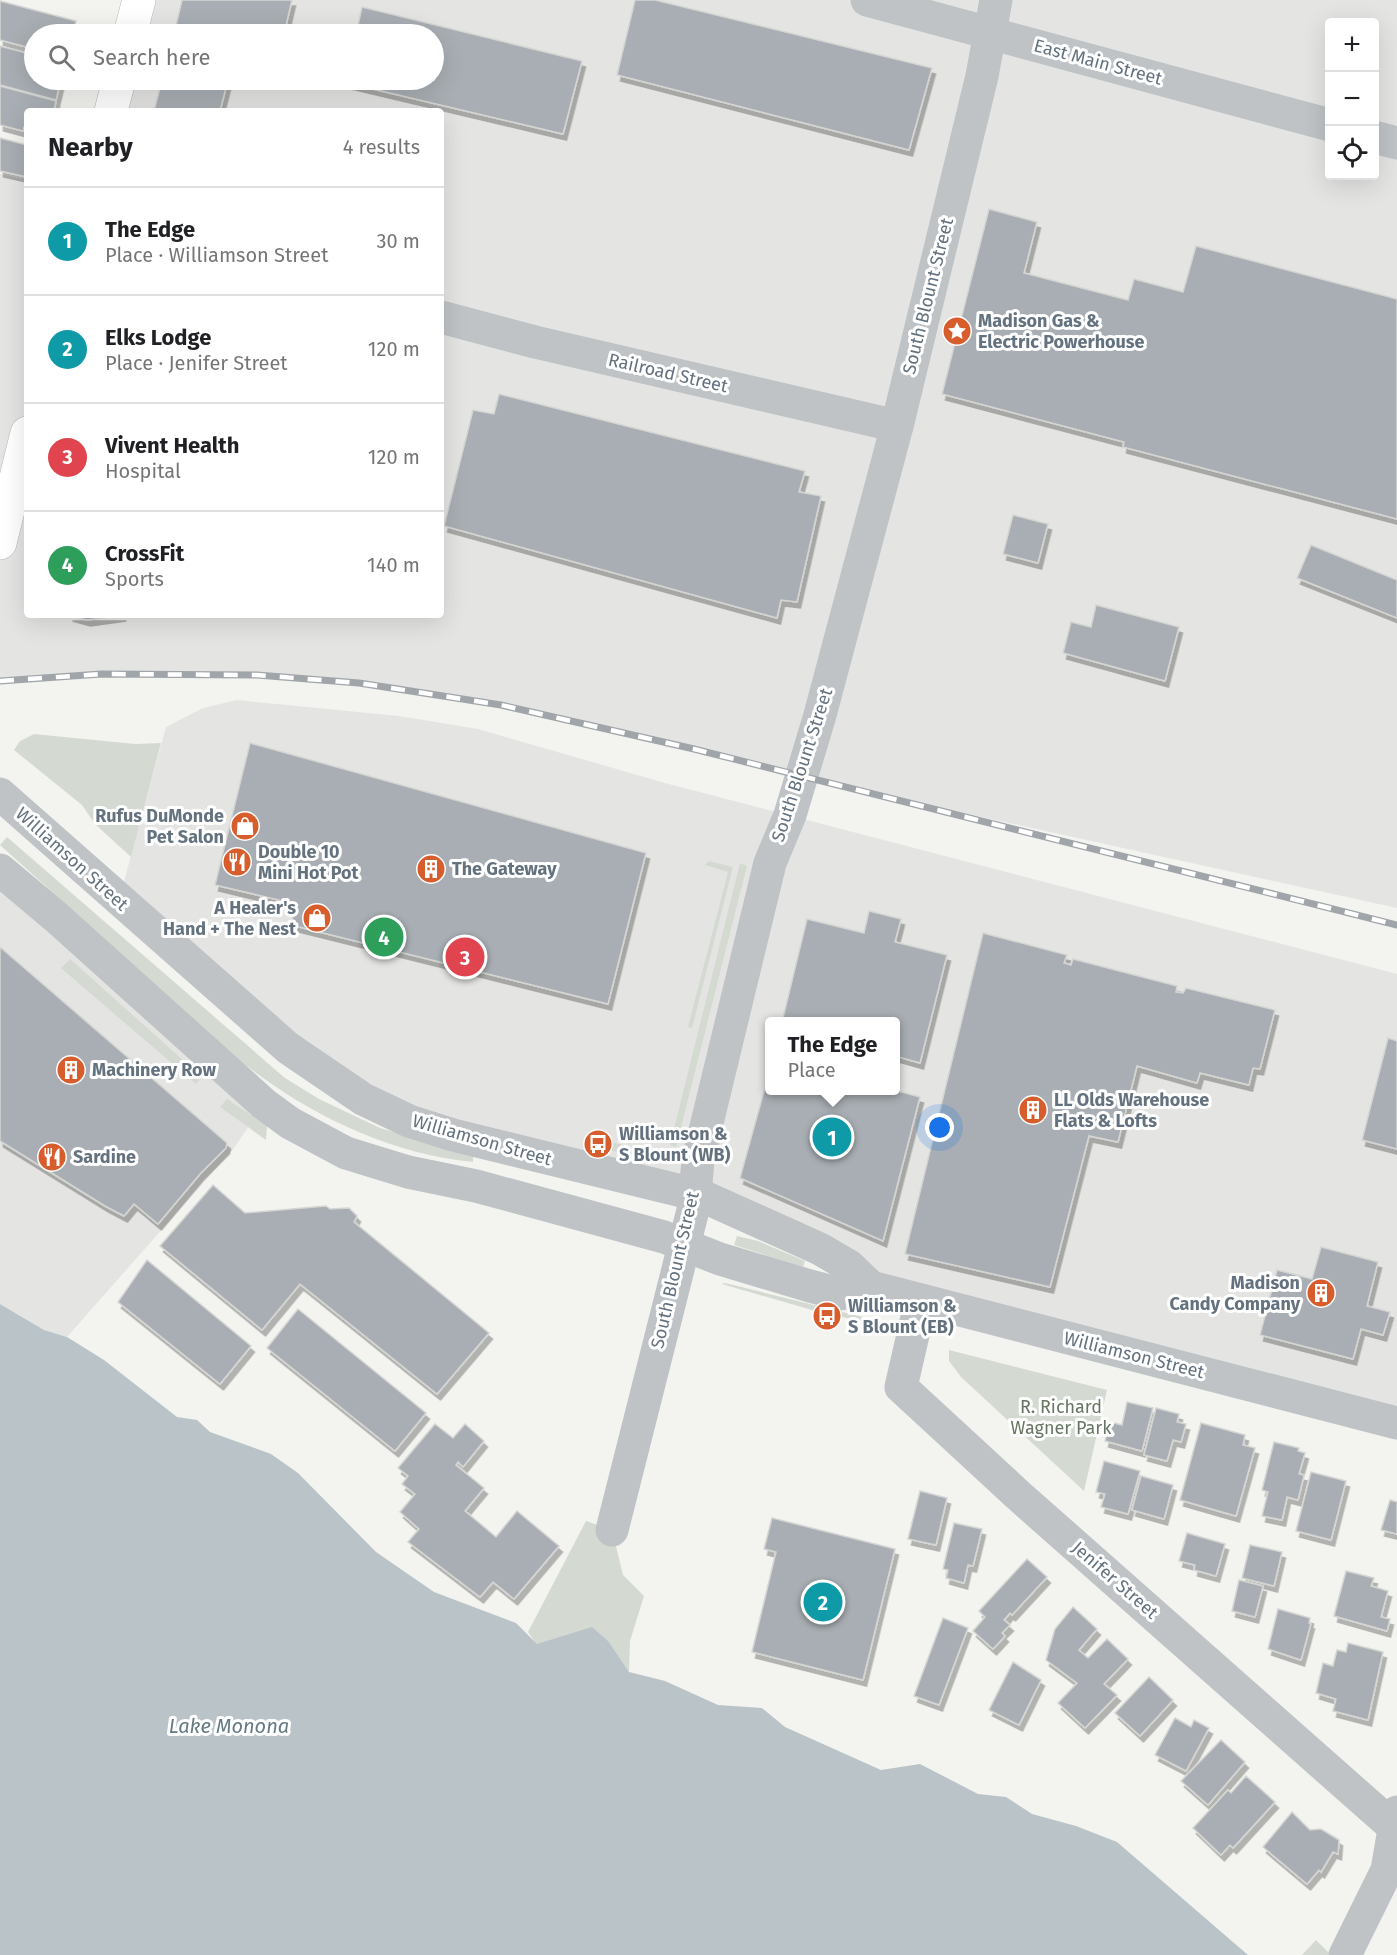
<!DOCTYPE html>
<html lang="en">
<head>
<meta charset="utf-8">
<style>
  body { margin:0; font-family:"Fira Sans",sans-serif; background:#f2f2f2; color:#202124 }
  .controls { position:absolute; right:18px; top:18px; display:grid; overflow:hidden; border-radius:6px; box-shadow:0 6px 24px #0002 }
  .controls button { width:54px; height:54px; display:grid; place-items:center; padding:0; border:0; border-bottom:2px solid #e0e0e0; background:#fff; color:#202124; font:30px sans-serif }
  .you { position:absolute; left:940px; top:1128px; width:21px; height:21px; margin:-15px; border:4px solid #fff; border-radius:50%; background:#1a73e8; box-shadow:0 0 0 9px #1a73e833 }
  .badge { display:grid; place-items:center; width:39px; height:39px; border-radius:50%; background:#7c3aed; color:#fff; font-size:20px; font-weight:700 }
  .pin { position:absolute; translate:-50% -50%; border:3px solid #fff; box-shadow:0 2px 6px #0006 }
  .popup { position:absolute; left:765px; top:1017px; width:135px; height:78px; box-sizing:border-box; display:grid; place-content:center; border-radius:6px; background:#fff; filter:drop-shadow(0 2px 4px #0005); font-size:20px; white-space:nowrap; color:#757577 }
  .popup b { font-size:22px; color:#202124 }
  .popup::after { content:''; position:absolute; left:50%; top:100%; margin-left:-12px; border:12px solid transparent; border-top-color:#fff }
  .list { margin:0; padding:0; list-style:none }
  h2 { display:flex; justify-content:space-between; align-items:center; height:78px; margin:0; padding:0 24px; font-size:26px }
  h2 small { font-size:20px; font-weight:400; color:#757577 }
  .list li { display:grid; grid-template-columns:39px 1fr auto; gap:18px; align-items:center; box-sizing:border-box; height:108px; padding:0 24px; border-top:2px solid #e0e0e0 }
  .list b { display:block; font-size:22px; white-space:nowrap }
  .list p { margin:0; font-size:20px; white-space:nowrap; color:#757577 }
  .list em { font-size:20px; font-style:normal; color:#757577 }
  .icon { flex:none; width:33px; height:33px; fill:none; stroke:currentColor; stroke-width:2; stroke-linecap:round; stroke-linejoin:round }
  .map { position:relative; flex:none; width:1397px; height:1955px; overflow:hidden }
  .search { position:absolute; background:#fff; box-shadow:0 6px 24px #0002; left:24px; top:24px; width:420px; height:66px; display:flex; align-items:center; gap:15px; box-sizing:border-box; padding:0 21px; border-radius:33px; color:#757577; font-size:22px }
  .panel { position:absolute; background:#fff; box-shadow:0 6px 24px #0002; left:24px; top:108px; width:420px; height:510px; border-radius:6px }
  .map>svg:first-child { display:block }
  .built { fill:#e4e5e3; fill-rule:evenodd }
  .green { fill:#d4dad1 }
  .water { fill:#b9c3c8 }
  .building { fill:#a8aeb3; stroke:#d5d5d3; stroke-width:1.5; filter:url(#shadow) }
  .lines { fill:none; stroke-linecap:round; stroke-linejoin:round }
  .major-casing { stroke:#b2b6b9; stroke-width:34 }
  .minor { stroke:#bfc3c6; stroke-width:33 }
  .major { stroke:#fff; stroke-width:33 }
  .rail-casing { stroke:#a0a5aa; stroke-width:7 }
  .rail { stroke:#fff; stroke-width:4.5; stroke-dasharray:14; stroke-linecap:butt }
  .labels { text-anchor:middle; stroke-width:6; stroke-linejoin:round; paint-order:stroke }
  .street-label { font-size:18px; fill:#64727f; stroke:#fff }
  .poi-label { font-size:18px; font-weight:bold; fill:#64727f; stroke:#fff; text-anchor:start }
  .park-label { font-size:18px; fill:#667663; stroke:#fff }
  .water-label { font-size:20px; font-style:italic; fill:#657a83; stroke:#fff }
</style>
</head>
<body>
<div class="map">
<svg width="1397" height="1955" viewBox="0 0 1397 1955">
  <defs>
    <filter id="shadow"><feDropShadow dx="3.5" dy="6" stdDeviation="0" flood-color="#0004"/></filter>
  </defs>
  <rect width="100%" height="100%" fill="#f3f4f0"/>
  <g class="built">
    <path d="M139 0H1397V908L835 785 580 721 403 688 315 678 196 673 101 674 0 681V174L27 180V615H441V111H111L119 80H434V34H130ZM1330 22H1374V176H1330Z"/>
    <path d="M237 700 399 716 478 729 665 783 1397 974V1422L871 1287 820 1249 409 1121 119 900 166 727 203 708ZM769 1022H895V1090H769Z"/>
    <path d="M0 871 264 1104 234 1148 67 1337 44 1330 0 1304Z"/>
  </g>
  <g class="green">
    <path d="M34 734 135 744 161 743 131 857 95 824 82 805 14 750 20 741Z"/>
    <path d="M7 837 285 1078 319 1099 380 1128 473 1155V1162C397 1155 320 1120 259 1075 221 1048 187 1014 153 983 102 937 51 891 0 845Z"/>
    <path d="M709 861 733 867 692 1028 688 1027 728 872 705 865Z"/>
    <path d="M740 863 747 866 676 1147 670 1145Z"/>
    <path d="M70 959 202 1077 196 1084 61 968Z"/>
    <path d="M227 1099 267 1126 266 1140 220 1107Z"/>
    <path d="M607 1141 657 1153 655 1161 605 1149Z"/>
    <path d="M737 1236 758 1241 805 1261 803 1267 734 1245Z"/>
    <path d="M725 1283 875 1320 886 1327 812 1310 722 1284Z"/>
    <path d="M949 1350 1107 1390 1084 1491 961 1377 949 1361Z"/>
    <path d="M586 1521 612 1530 623 1575 644 1596 630 1641 629 1672 609 1642 537 1645 528 1632Z"/>
    <path d="M1316 1940 1331 1955H1302Z"/>
  </g>
  <path class="water" d="M0 1304 44 1330 67 1337 104 1360 177 1417 197 1420 210 1432 271 1454 298 1473 376 1552 434 1592 516 1623 537 1644 592 1627 609 1642 629 1672 665 1681 718 1705 762 1708 785 1727 881 1770 920 1764 978 1794 1006 1797 1032 1814 1076 1826 1117 1842 1248 1955H0Z"/>
  <g class="building">
    <path d="M182 0H292L284 34H174Z"/>
    <path d="M635 0H655L932 68 909 150 617 75Z"/>
    <path d="M0 1 76 21 73 34H34V49L0 40Z"/>
    <path d="M362 7 582 61 563 134 335 80H434V34H356Z"/>
    <path d="M0 46 34 55V80H61L56 100 0 85Z"/>
    <path d="M162 80H228L220 111H154Z"/>
    <path d="M0 86 56 101 54 111H27V127H24L23 131 0 125Z"/>
    <path d="M0 138 27 145V177L0 171Z"/>
    <path d="M989 209 1037 222 1024 273 1128 300 1134 279 1183 292 1196 246 1397 299V519L1123 447 1124 442 942 394Z"/>
    <path d="M499 394 805 471 799 492 821 496 797 602 781 600 777 618 444 526 473 410 494 414Z"/>
    <path d="M1013 515 1048 524 1038 563 1003 554Z"/>
    <path d="M1311 545 1397 580V618L1297 578Z"/>
    <path d="M1096 605 1179 627 1165 681 1063 653 1071 622 1091 627Z"/>
    <path d="M69 615H123L87 620Z"/>
    <path d="M250 743 646 853 608 1004 291 925 296 904 215 885Z"/>
    <path d="M869 911 901 919 895 942 947 955 920 1063 895 1056V1022H782L807 919 864 933Z"/>
    <path d="M983 933 1067 955 1064 963 1071 965 1073 959 1177 986 1176 992 1183 993 1186 988 1275 1010 1260 1069 1253 1068 1249 1085 1200 1073 1197 1083 1137 1066 1118 1142 1089 1136 1050 1287 905 1254Z"/>
    <path d="M0 947 227 1143 226 1148 200 1174 158 1224 134 1204 124 1216 105 1206 0 1141Z"/>
    <path d="M1388 1038 1397 1041V1149L1362 1140Z"/>
    <path d="M769 1073V1090H894L920 1097 883 1241 740 1178Z"/>
    <path d="M213 1185 245 1213 326 1206 330 1209 349 1208 357 1216 354 1222 489 1333 437 1394 300 1284 262 1330 160 1246Z"/>
    <path d="M1321 1247 1378 1262 1367 1306 1390 1312 1383 1335 1361 1329 1353 1359 1260 1335 1277 1270 1312 1279Z"/>
    <path d="M147 1260 251 1346 220 1384 118 1302Z"/>
    <path d="M298 1309 426 1413 395 1451 267 1348Z"/>
    <path d="M1127 1402 1153 1408 1142 1451 1105 1441 1110 1422 1122 1425Z"/>
    <path d="M1156 1408 1179 1414 1177 1422 1186 1424 1181 1442 1173 1440 1167 1461 1144 1455Z"/>
    <path d="M1201 1423 1245 1435 1243 1445 1255 1448 1236 1516 1180 1500Z"/>
    <path d="M435 1424 453 1438 465 1424 484 1441 463 1467 458 1462 456 1465 484 1488 465 1511 496 1537 517 1511 559 1546 514 1599 493 1582 480 1597 408 1542 419 1529 400 1512 415 1494 402 1484 408 1476 398 1468Z"/>
    <path d="M1274 1442 1299 1448 1298 1451 1305 1453 1299 1474 1304 1475 1298 1500 1287 1497 1282 1520 1262 1516 1268 1492 1262 1490Z"/>
    <path d="M1104 1461 1140 1471 1128 1514 1101 1507 1105 1494 1096 1492Z"/>
    <path d="M1311 1472 1346 1481 1331 1540 1296 1531Z"/>
    <path d="M1141 1476 1173 1485 1164 1519 1132 1510Z"/>
    <path d="M920 1491 947 1498 936 1545 908 1539Z"/>
    <path d="M1390 1500 1397 1502V1534L1381 1530Z"/>
    <path d="M772 1518 895 1549 863 1680 752 1652 776 1552 764 1549Z"/>
    <path d="M954 1523 982 1529 973 1566 968 1565 964 1583 946 1578 948 1570 943 1569Z"/>
    <path d="M1187 1533 1225 1544 1216 1576 1194 1570 1195 1565 1179 1561Z"/>
    <path d="M1250 1545 1282 1552 1274 1586 1242 1578Z"/>
    <path d="M1027 1559 1047 1577 1012 1615 1010 1613 1004 1620 1010 1625 1002 1633 1005 1636 993 1649 973 1631 985 1617 979 1611Z"/>
    <path d="M1346 1571 1374 1578 1371 1586 1388 1591 1381 1617 1390 1619 1387 1631 1334 1616Z"/>
    <path d="M1239 1580 1263 1586 1255 1617 1232 1611Z"/>
    <path d="M1073 1607 1097 1629 1079 1650 1080 1651 1088 1658 1107 1639 1128 1659 1104 1684 1117 1695 1085 1728 1058 1703 1077 1683 1046 1660 1055 1629Z"/>
    <path d="M1278 1609 1310 1618 1309 1623H1311L1301 1660 1268 1649Z"/>
    <path d="M943 1618 968 1628 939 1705 914 1696Z"/>
    <path d="M1348 1643 1383 1652 1368 1720 1333 1711 1336 1699 1316 1693 1323 1663 1333 1666 1337 1650 1346 1652Z"/>
    <path d="M1013 1662 1041 1680 1019 1725 989 1710Z"/>
    <path d="M1149 1677 1173 1700 1140 1736 1115 1713Z"/>
    <path d="M1175 1718 1191 1727 1194 1720 1209 1728 1186 1771 1155 1755Z"/>
    <path d="M1221 1740 1245 1762 1208 1805 1181 1781Z"/>
    <path d="M1246 1776 1275 1802 1233 1848 1230 1845 1221 1855 1193 1828 1228 1790 1231 1793Z"/>
    <path d="M1292 1812 1310 1830 1321 1829 1339 1840 1338 1854 1333 1852 1321 1872 1319 1870 1307 1884 1263 1847Z"/>
  </g>
  <g class="lines">
    <g class="major-casing">
      <g id="major">
        <path d="M130 34 139 0"/>
        <path d="M111 111 119 80"/>
        <path d="M0 543 27 433"/>
      </g>
    </g>
    <g class="minor">
      <path d="M867 0 1330 125"/>
      <path d="M1374 137 1397 143"/>
      <path d="M441 317 535 342 897 426"/>
      <path d="M0 794 288 1048 363 1099 409 1121 453 1135 702 1196 820 1249 849 1266 871 1287"/>
      <path d="M0 870 56 917 264 1104 290 1123 346 1153 408 1172 476 1186 664 1237 720 1259 810 1286 841 1294 871 1287 1397 1423"/>
      <path d="M921 1300 901 1387 1018 1495 1397 1830"/>
      <path d="M612 1530 694 1206 698 1160 770 863 790 815 820 715 897 426 982 76 996 0"/>
      <path d="M1345 1955 1387 1870 1397 1812"/>
    </g>
    <use href="#major" class="major"/>
    <g class="rail-casing">
      <path id="rail" d="M0 681 101 674 257 675 359 683 501 705 694 749 1397 925"/>
    </g>
    <use href="#rail" class="rail"/>
  </g>
  <defs>
    <g id="sight-disc" transform="scale(1.5)"><circle r="9.5" fill="#d75d2d" stroke="#fff"/><path d="M0-6L1.8-2.2L6-1.7L2.9 1.2L3.7 5.4L0 3.3L-3.7 5.4L-2.9 1.2L-6-1.7L-1.8-2.2Z" fill="#fff"/></g>
    <g id="shop-disc" transform="scale(1.5)"><circle r="9.5" fill="#d75d2d" stroke="#fff"/><path d="M-5-2.5h2.3a2.7 3.5 0 0 1 5.4 0H5L5.5 6h-11ZM-1.5-2.5h3a1.5 2.3 0 0 0-3 0Z" fill="#fff"/></g>
    <g id="restaurant-disc" transform="scale(1.5)"><circle r="9.5" fill="#d75d2d" stroke="#fff"/><path d="M-5-6h1v4h1v-4h1v4h1v-4h1v5L-1.5 .5V6h-2V.5L-5-1ZM5-6V6H3V1.5H1.5Q1.5-4 5-6Z" fill="#fff"/></g>
    <g id="building-disc" transform="scale(1.5)"><circle r="9.5" fill="#d75d2d" stroke="#fff"/><path d="M-4-6H4V6H1V3H-1V6H-4ZM-2.5-4.3h1.7v1.8h-1.7ZM.8-4.3h1.7v1.8H.8ZM-2.5-1h1.7V.8h-1.7ZM.8-1h1.7V.8H.8Z" fill="#fff"/></g>
    <g id="bus-disc" transform="scale(1.5)"><circle r="9.5" fill="#d75d2d" stroke="#fff"/><path d="M-5-6H5V4H4V6H2V4H-2V6H-4V4H-5ZM-3.5-4V0h7V-4ZM-3.5 1.2v1.5H-2V1.2ZM2 1.2v1.5H3.5V1.2Z" fill="#fff"/></g>
  </defs>
  <g fill-rule="evenodd">
    <use href="#sight-disc" x="957" y="331"/>
    <use href="#shop-disc" x="245" y="826"/>
    <use href="#restaurant-disc" x="237" y="862"/>
    <use href="#building-disc" x="431" y="869"/>
    <use href="#shop-disc" x="317" y="918"/>
    <use href="#building-disc" x="71" y="1070"/>
    <use href="#building-disc" x="1033" y="1110"/>
    <use href="#bus-disc" x="598" y="1144"/>
    <use href="#restaurant-disc" x="52" y="1157"/>
    <use href="#building-disc" x="1321" y="1293"/>
    <use href="#bus-disc" x="827" y="1316"/>
  </g>
  <g class="labels">
    <g class="street-label">
      <text transform="translate(1098 62) rotate(15)" y="6">East Main Street</text>
      <text transform="translate(928 296) rotate(-76)" y="6">South Blount Street</text>
      <text transform="translate(668 373) rotate(13)" y="6">Railroad Street</text>
      <text transform="translate(802 765) rotate(-72)" y="6">South Blount Street</text>
      <text transform="translate(72 859) rotate(42)" y="6">Williamson Street</text>
      <text transform="translate(482 1140) rotate(16)" y="6">Williamson Street</text>
      <text transform="translate(675 1270) rotate(-77)" y="6">South Blount Street</text>
      <text transform="translate(1134 1355) rotate(14)" y="6">Williamson Street</text>
      <text transform="translate(1115 1580) rotate(41)" y="6">Jenifer Street</text>
    </g>
    <g class="poi-label">
      <text x="978" y="327">Madison Gas &amp;<tspan x="978" dy="21">Electric Powerhouse</tspan></text>
      <text x="224" y="822" text-anchor="end">Rufus DuMonde<tspan x="224" dy="21">Pet Salon</tspan></text>
      <text x="258" y="858">Double 10<tspan x="258" dy="21">Mini Hot Pot</tspan></text>
      <text x="452" y="875">The Gateway</text>
      <text x="296" y="914" text-anchor="end">A Healer's<tspan x="296" dy="21">Hand + The Nest</tspan></text>
      <text x="92" y="1076">Machinery Row</text>
      <text x="1054" y="1106">LL Olds Warehouse<tspan x="1054" dy="21">Flats &amp; Lofts</tspan></text>
      <text x="619" y="1140">Williamson &amp;<tspan x="619" dy="21">S Blount (WB)</tspan></text>
      <text x="73" y="1163">Sardine</text>
      <text x="1300" y="1289" text-anchor="end">Madison<tspan x="1300" dy="21">Candy Company</tspan></text>
      <text x="848" y="1312">Williamson &amp;<tspan x="848" dy="21">S Blount (EB)</tspan></text>
    </g>
    <g class="park-label">
      <text x="1061" y="1413">R. Richard<tspan x="1061" dy="21">Wagner Park</tspan></text>
    </g>
    <g class="water-label">
      <text x="229" y="1733">Lake Monona</text>
    </g>
  </g>
</svg>
<div class="controls">
<button>+</button>
<button>−</button>
<button><svg class="icon" aria-label="locate" viewBox="0 0 24 24"><circle cx="12" cy="12" r="6"/><path d="M12 2v4M12 18v4M2 12h4M18 12h4"/></svg></button>
</div>
<div class="you"></div>
<div class="pin badge" style="left:832px;top:1137px;background:#0f9aa8">1</div>
<div class="popup"><b>The Edge</b>Place</div>
<div class="pin badge" style="left:823px;top:1602px;background:#0f9aa8">2</div>
<div class="pin badge" style="left:465px;top:957px;background:#e0444e">3</div>
<div class="pin badge" style="left:384px;top:937px;background:#2e9e5b">4</div>
<div class="search"><svg class="icon" aria-label="search" viewBox="0 0 24 24"><circle cx="10" cy="10" r="6"/><path d="M15 15l6 6"/></svg>Search here</div>
<section class="panel">
<h2>Nearby<small>4 results</small></h2>
<ul class="list">
<li><span class="badge" style="background:#0f9aa8">1</span><div><b>The Edge</b><p>Place · Williamson Street</p></div><em>30 m</em></li>
<li><span class="badge" style="background:#0f9aa8">2</span><div><b>Elks Lodge</b><p>Place · Jenifer Street</p></div><em>120 m</em></li>
<li><span class="badge" style="background:#e0444e">3</span><div><b>Vivent Health</b><p>Hospital</p></div><em>120 m</em></li>
<li><span class="badge" style="background:#2e9e5b">4</span><div><b>CrossFit</b><p>Sports</p></div><em>140 m</em></li>
</ul>
</section>
</div>
</body>
</html>
